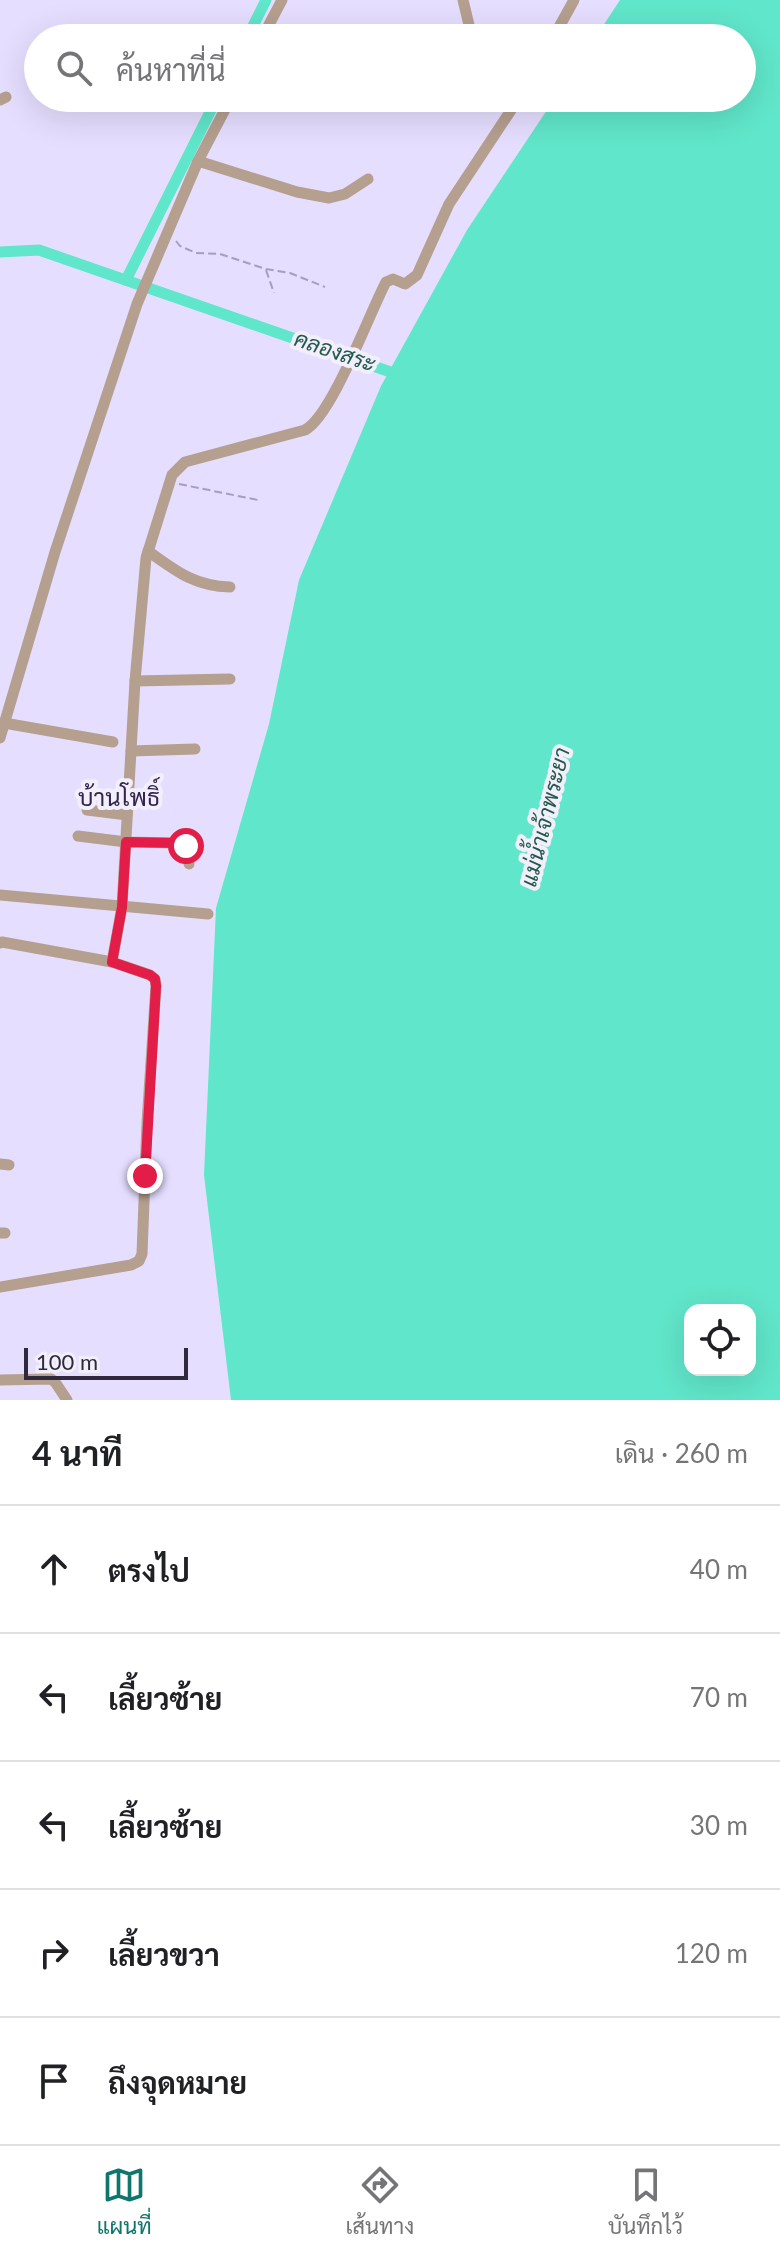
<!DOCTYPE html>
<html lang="th">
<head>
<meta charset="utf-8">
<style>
  body { margin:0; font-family:Lato,Sarabun,sans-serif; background:#f2f2f2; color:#202124 }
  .controls { position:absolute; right:24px; bottom:24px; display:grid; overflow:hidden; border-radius:16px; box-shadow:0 8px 32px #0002 }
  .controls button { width:72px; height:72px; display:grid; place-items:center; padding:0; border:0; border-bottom:2px solid #e0e0e0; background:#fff; color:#202124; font:40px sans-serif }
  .scale { position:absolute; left:24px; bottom:20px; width:164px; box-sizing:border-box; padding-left:8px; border:4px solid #30293e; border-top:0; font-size:22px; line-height:28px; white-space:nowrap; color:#30293e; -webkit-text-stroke:6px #f2effa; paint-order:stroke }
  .stop { position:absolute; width:24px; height:24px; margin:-18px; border:6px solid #e11d48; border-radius:50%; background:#fff }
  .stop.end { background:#e11d48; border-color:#fff; box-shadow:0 2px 8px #0008 }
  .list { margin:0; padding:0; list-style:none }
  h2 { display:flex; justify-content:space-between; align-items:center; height:104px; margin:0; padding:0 32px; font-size:34px }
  h2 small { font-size:26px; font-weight:400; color:#757577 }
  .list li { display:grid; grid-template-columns:52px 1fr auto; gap:24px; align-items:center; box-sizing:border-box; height:128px; padding:0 32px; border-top:2px solid #e0e0e0 }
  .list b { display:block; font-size:30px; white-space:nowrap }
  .list em { font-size:26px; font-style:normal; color:#757577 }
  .icon { flex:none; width:44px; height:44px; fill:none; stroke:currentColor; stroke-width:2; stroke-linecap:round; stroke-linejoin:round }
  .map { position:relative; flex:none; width:780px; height:1400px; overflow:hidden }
  .search { position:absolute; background:#fff; box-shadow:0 8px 32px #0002; left:24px; right:24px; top:24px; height:88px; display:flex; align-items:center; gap:20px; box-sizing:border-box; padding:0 28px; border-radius:44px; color:#757577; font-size:30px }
  .sheet { height:744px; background:#fff }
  nav { display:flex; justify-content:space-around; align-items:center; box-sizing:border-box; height:112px; border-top:2px solid #e0e0e0; background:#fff; font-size:22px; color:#757577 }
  nav a { display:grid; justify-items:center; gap:4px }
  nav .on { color:#0f766e }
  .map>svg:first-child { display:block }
  .water { fill:#60e6ca; fill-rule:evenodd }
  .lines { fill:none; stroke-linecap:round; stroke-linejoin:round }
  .canal { stroke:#60e6ca; stroke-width:11 }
  .path { stroke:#a69ebb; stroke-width:2; stroke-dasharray:8 4; stroke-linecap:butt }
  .minor { stroke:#b59f8f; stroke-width:11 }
  .route { stroke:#e11d48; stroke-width:10 }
  .labels { text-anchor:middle; stroke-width:8; stroke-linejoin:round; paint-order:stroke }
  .water-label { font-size:22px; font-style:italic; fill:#21594d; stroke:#f2effa }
  .quarter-label { font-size:24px; fill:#342550; stroke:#f2effa }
</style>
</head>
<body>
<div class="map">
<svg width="780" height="1400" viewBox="0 0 780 1400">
  <rect width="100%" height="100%" fill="#e6deff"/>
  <path class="water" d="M620 0H780V1400H231L204 1175 216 908 269 724 299 580 381 386 467 230 555 98H742V38H595ZM690 1310H750V1370H690Z"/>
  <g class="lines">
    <g class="canal">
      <path d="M247 38 266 0"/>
      <path d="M0 252 39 250 402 376"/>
      <path d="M126 280 217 98"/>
    </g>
    <g class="path">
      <path d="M176 241 180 246 196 253 220 254 266 269 290 273 325 287"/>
      <path d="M266 270 274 293"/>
      <path d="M179 484 258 500"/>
    </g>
    <g class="minor">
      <path d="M463 0 469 25V38"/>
      <path d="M262 38 282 0"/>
      <path d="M553 38 574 0"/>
      <path d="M0 100 6 97"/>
      <path d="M198 161 297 192 329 198 345 194 368 179"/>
      <path d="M148 551C176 571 194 586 230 587"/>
      <path d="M135 681 230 679"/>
      <path d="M4 723 113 742"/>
      <path d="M0 738 55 552 137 304 198 161 231 98"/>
      <path d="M131 751 195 749"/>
      <path d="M87 810 127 815"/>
      <path d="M78 836 126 842 178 843 188 848 189 864"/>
      <path d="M0 895 208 914"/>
      <path d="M0 943 2 942 112 962"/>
      <path d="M0 1164 9 1165"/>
      <path d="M0 1233H5"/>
      <path d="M0 1287 131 1265 139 1261 142 1254 147 1123 156 986 155 979 150 975 112 962 122 907 135 681 146 558 172 475 185 462 305 430C332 416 369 314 386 282L393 279 405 284 417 275 449 204 519 98"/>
      <path d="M0 1380 51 1379 55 1382 67 1400"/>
    </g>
  </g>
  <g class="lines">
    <path class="route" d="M145 1176 156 986 155 979 150 975 112 962 122 907 126 842 178 843 186 846"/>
  </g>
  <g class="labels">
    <g class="water-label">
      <text transform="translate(335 351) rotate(19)" y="8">คลองสระ</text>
      <text transform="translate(545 817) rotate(-76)" y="8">แม่น้ำเจ้าพระยา</text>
    </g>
    <g class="quarter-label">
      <text x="119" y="806">บ้านโพธิ์</text>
    </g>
  </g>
</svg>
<div class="controls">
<button><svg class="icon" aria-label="locate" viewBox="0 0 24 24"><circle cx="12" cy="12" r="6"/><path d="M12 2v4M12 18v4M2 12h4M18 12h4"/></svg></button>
</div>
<div class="scale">100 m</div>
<div class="stop" style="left:186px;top:846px"></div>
<div class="stop end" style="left:145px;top:1176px"></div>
<div class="search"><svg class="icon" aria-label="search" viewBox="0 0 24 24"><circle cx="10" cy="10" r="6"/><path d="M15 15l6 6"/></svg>ค้นหาที่นี่</div>
</div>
<section class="sheet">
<h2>4 นาที<small>เดิน · 260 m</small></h2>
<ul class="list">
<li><svg class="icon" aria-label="ahead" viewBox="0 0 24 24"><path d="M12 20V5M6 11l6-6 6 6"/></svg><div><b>ตรงไป</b></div><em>40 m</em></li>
<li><svg class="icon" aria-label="left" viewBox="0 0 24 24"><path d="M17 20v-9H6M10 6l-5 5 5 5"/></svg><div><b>เลี้ยวซ้าย</b></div><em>70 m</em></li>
<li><svg class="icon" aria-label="left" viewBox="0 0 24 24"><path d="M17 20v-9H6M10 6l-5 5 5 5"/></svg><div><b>เลี้ยวซ้าย</b></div><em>30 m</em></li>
<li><svg class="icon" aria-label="right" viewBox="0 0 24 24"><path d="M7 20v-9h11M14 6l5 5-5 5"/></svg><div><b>เลี้ยวขวา</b></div><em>120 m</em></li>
<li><svg class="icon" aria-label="arrive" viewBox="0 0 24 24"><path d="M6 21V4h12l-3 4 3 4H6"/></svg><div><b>ถึงจุดหมาย</b></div></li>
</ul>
</section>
<nav>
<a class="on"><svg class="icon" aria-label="map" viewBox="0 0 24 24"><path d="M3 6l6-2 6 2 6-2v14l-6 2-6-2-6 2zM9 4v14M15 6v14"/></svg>แผนที่</a>
<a><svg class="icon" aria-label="directions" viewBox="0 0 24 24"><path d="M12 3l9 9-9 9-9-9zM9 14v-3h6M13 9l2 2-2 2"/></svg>เส้นทาง</a>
<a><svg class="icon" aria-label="saved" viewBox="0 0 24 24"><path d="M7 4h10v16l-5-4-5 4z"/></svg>บันทึกไว้</a>
</nav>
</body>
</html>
